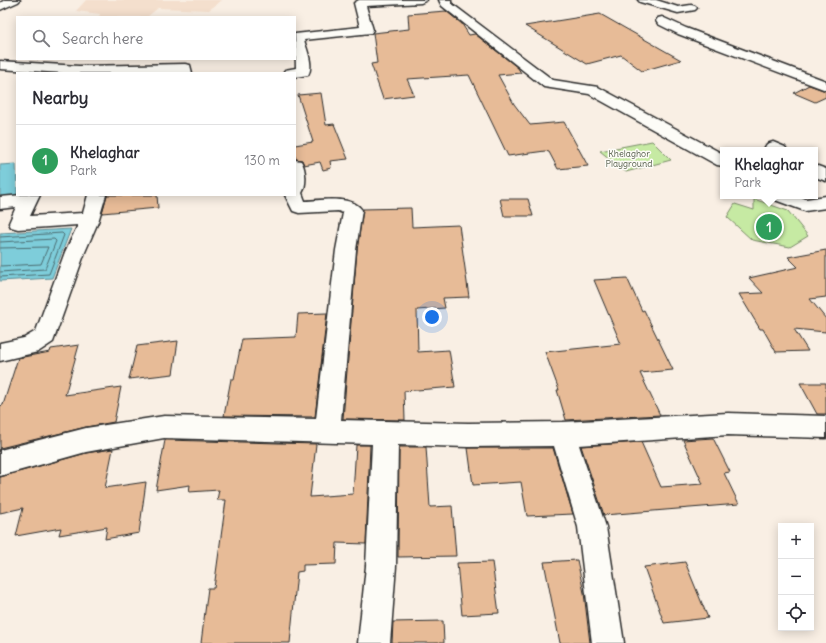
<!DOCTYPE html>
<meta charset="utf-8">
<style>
:root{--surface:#fff;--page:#f2f2f3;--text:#2b2b33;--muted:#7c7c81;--line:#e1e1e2;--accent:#d1495b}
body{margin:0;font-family:Delius,sans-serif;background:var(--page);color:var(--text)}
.controls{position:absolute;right:12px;bottom:12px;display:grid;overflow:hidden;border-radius:0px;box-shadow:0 2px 10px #0003}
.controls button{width:36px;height:36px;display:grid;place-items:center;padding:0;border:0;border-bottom:1px solid var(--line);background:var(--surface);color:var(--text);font:20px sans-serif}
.you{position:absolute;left:432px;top:317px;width:14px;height:14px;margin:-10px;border:3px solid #fff;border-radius:50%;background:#1a73e8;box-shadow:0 0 0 6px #1a73e833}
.badge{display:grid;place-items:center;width:26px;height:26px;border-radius:50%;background:var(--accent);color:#fff;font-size:13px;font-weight:700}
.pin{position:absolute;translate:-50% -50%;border:2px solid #fff;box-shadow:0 1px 4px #0006}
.popup{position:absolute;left:720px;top:147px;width:98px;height:52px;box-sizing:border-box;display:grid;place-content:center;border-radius:0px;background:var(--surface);filter:drop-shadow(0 1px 3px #0005);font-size:13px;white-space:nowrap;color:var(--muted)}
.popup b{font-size:15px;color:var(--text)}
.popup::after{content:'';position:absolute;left:50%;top:100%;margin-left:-8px;border:8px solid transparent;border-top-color:var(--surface)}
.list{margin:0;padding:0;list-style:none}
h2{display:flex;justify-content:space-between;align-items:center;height:52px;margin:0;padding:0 16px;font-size:17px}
h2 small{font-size:13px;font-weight:400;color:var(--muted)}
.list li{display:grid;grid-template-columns:26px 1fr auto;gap:12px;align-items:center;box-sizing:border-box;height:72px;padding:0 16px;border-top:1px solid var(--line)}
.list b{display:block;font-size:15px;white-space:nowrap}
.list p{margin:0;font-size:13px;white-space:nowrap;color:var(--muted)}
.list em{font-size:13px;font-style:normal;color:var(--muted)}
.icon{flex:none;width:22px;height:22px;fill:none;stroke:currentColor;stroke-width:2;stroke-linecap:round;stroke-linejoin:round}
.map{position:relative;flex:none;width:826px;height:643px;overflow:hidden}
.search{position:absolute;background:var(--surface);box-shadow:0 2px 10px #0003;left:16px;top:16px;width:280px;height:44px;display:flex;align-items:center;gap:10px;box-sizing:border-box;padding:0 14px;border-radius:0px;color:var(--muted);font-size:15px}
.panel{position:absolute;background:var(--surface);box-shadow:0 2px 10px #0003;left:16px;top:72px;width:280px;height:124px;border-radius:0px}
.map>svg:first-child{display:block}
.built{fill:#f4dfcd}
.green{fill:#c6eaa3;stroke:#788a67}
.water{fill:#7ecdda;stroke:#5d8c94}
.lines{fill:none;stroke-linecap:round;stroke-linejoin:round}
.shore{stroke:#4c6c71;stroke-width:1}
.building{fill:#e7bb97;stroke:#2b2b2b}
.street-casing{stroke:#2b2b2b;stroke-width:3}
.street{fill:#fdfcf7;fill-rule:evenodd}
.labels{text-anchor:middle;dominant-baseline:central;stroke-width:3;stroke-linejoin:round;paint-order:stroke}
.far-park-label{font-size:9px;fill:#525b49;stroke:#fdfcf7}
</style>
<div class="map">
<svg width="826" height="643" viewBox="0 0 826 643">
<rect width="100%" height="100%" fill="#f9efe4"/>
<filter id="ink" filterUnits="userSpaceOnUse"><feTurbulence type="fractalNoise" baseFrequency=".025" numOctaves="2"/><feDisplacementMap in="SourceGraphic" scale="8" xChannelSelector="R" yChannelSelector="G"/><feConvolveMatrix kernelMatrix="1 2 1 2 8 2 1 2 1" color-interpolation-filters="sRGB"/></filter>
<g filter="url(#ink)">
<!-- built -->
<path class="built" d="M86,0H222L209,10L158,8L147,17H99L100,14L76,11Z"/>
<!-- green -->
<path class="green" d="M652,141L671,160L626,172L600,151Z
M754,199L788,211L808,236L790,247L752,240L727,217L735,204L754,210Z"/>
<!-- water -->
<path class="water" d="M16,164L17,193L12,199L0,201V165Z
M71,229L52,278L0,281V233Z"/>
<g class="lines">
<!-- shore -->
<path class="shore" d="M0,237L62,233L64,235L49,274L0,277
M0,242L54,239L56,241L45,269L0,272
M0,248L48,247L41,264L0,266"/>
</g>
<!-- building -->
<path class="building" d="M446,11L462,24L469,35L475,34L518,68L521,73L498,75L514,104L530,125L564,122L588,166L558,169L549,152L545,151L508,156L469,75L407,79L414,95L383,99L371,64L377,63L373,33L409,29L408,14Z
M600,14L681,60L642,71L621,55L587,64L525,26Z
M809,85L826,91V97L815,102L794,93Z
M321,93L326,125L334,124L348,159L330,161L331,168L323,170L320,162L304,165L302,160L296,159L295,156V145L313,142L298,95Z
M107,195H157L158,208L102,213Z
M500,199H528L533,216H504Z
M411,208L412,227L459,225L469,297L443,298L445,308L417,310L418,352L449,350L455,387L404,391L405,420L343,419L357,250L363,209Z
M826,250V297L810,299L826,319V332L794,329L808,351L776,352L763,329H760L739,294L763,293L749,278L798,267L788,257Z
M627,278L642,311L644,310L673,370L640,373L660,415L566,420L557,390H559L545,352L621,344L594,280Z
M327,313L315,417L224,416L231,379H234L242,339L296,337L298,314Z
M178,341L173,374L129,379L137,346Z
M79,345L65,395L121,387L114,422L86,427L0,448V406L3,405L18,358L50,352L51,349Z
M800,383H826V414H817Z
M713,438L730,472L724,473L739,504L604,515L581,446L641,442L661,487L703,484L683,440Z
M165,440L316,444L310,497L353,494L356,445H370L366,544L337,543L336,564L303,565V571L297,572L290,643H201L208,588H214L226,500H217L219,490L189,492L190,485L156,490Z
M399,447H426L430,507L452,506L456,556L398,557Z
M468,448H553L573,514L527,516L521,482L473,485Z
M113,449L105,488L146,482L139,533L105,539L107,527L59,535L61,528L16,536L23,508L0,513V477L86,453Z
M577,560L584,593L590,643H560L544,562Z
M492,562L499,613L462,615L457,563Z
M685,562L708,618L664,623L644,567Z
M443,621L444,643H392L393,622Z"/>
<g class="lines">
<!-- street casing -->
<g class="street-casing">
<path id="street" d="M5,0H20L18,2L0,10V3Z
M359,0H427L421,3L366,6L373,30L371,33L304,40C307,50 314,66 308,75L295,77V73H283L285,70L296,68L295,34L360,27L354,3Z
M439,0H451V3L553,80L598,87L723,154V166L717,165L589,94L544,87L442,6Z
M638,0H656L678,7L691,5L695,6L697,8L695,10L678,13L640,2Z
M662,17L686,28L826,81V90L678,34L658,24L656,21L658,18Z
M0,61L79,66L185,64L190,65L192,73H63L0,69Z
M773,142L785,147L787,150H767L765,147L767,144Z
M295,160L301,161C306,169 307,185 302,193L305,201C321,200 352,195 362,210L356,250L341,420L468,423L563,422L728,413L826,416V438L728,435L579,445L606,527L624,643H592L578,527L554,446L468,447L398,445L396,566L390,643H358L366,566L372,444L164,438L86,452L0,476V450L86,428L164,416L316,419L336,250L343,213L338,211L299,213L293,211L285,195H295Z
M815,165L826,169V181L815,177Z
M22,195H40L30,216L83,213L88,195H106L98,222L85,252L53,342L38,352L0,361V343L24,338L36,331L65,252L78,225L18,229L11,227L9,223L16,207L0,209V197Z
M772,196H798L806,199L826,196V208L805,211L775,200Z"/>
</g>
<!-- street -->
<use href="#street" class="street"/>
</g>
</g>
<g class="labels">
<!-- far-park labels -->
<g class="far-park-label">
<text x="629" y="153">Khelaghor<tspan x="629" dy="10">Playground</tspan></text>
</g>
</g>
</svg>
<div class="controls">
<button>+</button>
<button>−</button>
<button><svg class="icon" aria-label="locate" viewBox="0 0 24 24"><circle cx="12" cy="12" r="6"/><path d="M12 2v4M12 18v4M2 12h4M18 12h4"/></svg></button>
</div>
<div class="you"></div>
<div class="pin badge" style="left:769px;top:227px;background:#2e9e5b">1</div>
<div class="popup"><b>Khelaghar</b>Park</div>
<div class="search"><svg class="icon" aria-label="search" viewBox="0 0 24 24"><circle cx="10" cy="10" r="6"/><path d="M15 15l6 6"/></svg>Search here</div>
<section class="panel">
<h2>Nearby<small></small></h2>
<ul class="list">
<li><span class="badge" style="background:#2e9e5b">1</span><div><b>Khelaghar</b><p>Park</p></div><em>130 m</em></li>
</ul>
</section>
</div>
